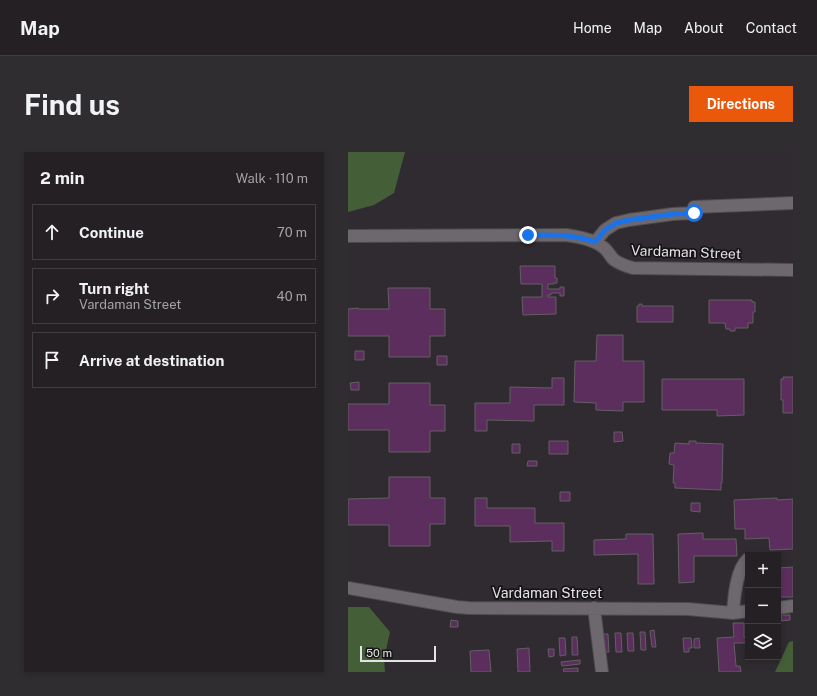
<!DOCTYPE html>
<meta charset="utf-8">
<style>
:root{--surface:#242024;--page:#302d31;--text:#f1f3f6;--muted:#a3a3a6;--line:#413e41;--accent:#ea580c}
body{margin:0;font-family:"Public Sans",sans-serif;background:var(--page);color:var(--text)}
.controls{position:absolute;right:12px;bottom:12px;display:grid;overflow:hidden;border-radius:0px;box-shadow:0 2px 6px #0003}
.controls button{width:36px;height:36px;display:grid;place-items:center;padding:0;border:0;border-bottom:1px solid var(--line);background:var(--surface);color:var(--text);font:20px sans-serif}
.scale{position:absolute;left:12px;bottom:10px;width:76px;box-sizing:border-box;padding-left:4px;border:2px solid #e5e2e5;border-top:0;font-size:11px;line-height:14px;white-space:nowrap;color:#e5e2e5;-webkit-text-stroke:3px #161416;paint-order:stroke}
.stop{position:absolute;width:12px;height:12px;margin:-9px;border:3px solid #1a73e8;border-radius:50%;background:#fff}
.stop.end{background:#1a73e8;border-color:#fff;box-shadow:0 1px 4px #0008}
.list{margin:0;padding:0;list-style:none}
h2{display:flex;justify-content:space-between;align-items:center;height:52px;margin:0;padding:0 16px;font-size:17px}
h2 small{font-size:13px;font-weight:400;color:var(--muted)}
.list li{display:grid;grid-template-columns:26px 1fr auto;gap:12px;align-items:center;box-sizing:border-box;height:56px;margin:0 8px 8px;padding:0 8px;border:1px solid var(--line);border-radius:0px}
.list b{display:block;font-size:15px;white-space:nowrap}
.list p{margin:0;font-size:13px;white-space:nowrap;color:var(--muted)}
.list em{font-size:13px;font-style:normal;color:var(--muted)}
.icon{flex:none;width:22px;height:22px;fill:none;stroke:currentColor;stroke-width:2;stroke-linecap:round;stroke-linejoin:round}
.map{position:relative;flex:none;width:445px;height:520px;overflow:hidden;border-radius:0px}
header{display:flex;align-items:center;gap:24px;box-sizing:border-box;height:56px;padding:0 20px;background:var(--surface);border-bottom:1px solid var(--line)}
header strong{font-size:19px}
nav{display:flex;gap:22px;margin-inline-start:auto;font-size:14px}
.intro{display:flex;align-items:center;justify-content:space-between;box-sizing:border-box;height:96px;padding:0 24px}
h1{margin:0;font-size:28px}
.button{padding:10px 18px;border-radius:0px;background:var(--accent);color:#fff;font-size:14px;font-weight:700}
main{display:flex;gap:24px;padding:0 24px}
aside{flex:1;background:var(--surface);border-radius:0px;box-shadow:0 2px 6px #0003}
.map>svg:first-child{display:block}
.green{fill:#445e38}
.building{fill:#5b2e5e;stroke:#645f64}
.lines{fill:none;stroke-linecap:round;stroke-linejoin:round}
.minor-casing{stroke:#4d4a4d;stroke-width:14}
.minor{stroke:#6d686d;stroke-width:12}
.route{stroke:#1a73e8;stroke-width:5}
.labels{text-anchor:middle;dominant-baseline:central;stroke-width:3.5;stroke-linejoin:round;paint-order:stroke}
.street-label{font-size:14px;fill:#e5e2e5;stroke:#161416}
</style>
<header>
<strong>Map</strong>
<nav><a>Home</a><a>Map</a><a>About</a><a>Contact</a></nav>
</header>
<div class="intro"><h1>Find us</h1><a class="button">Directions</a></div>
<main>
<aside>
<h2>2 min<small>Walk · 110 m</small></h2>
<ul class="list">
<li><svg class="icon" aria-label="ahead" viewBox="0 0 24 24"><path d="M12 20V5M6 11l6-6 6 6"/></svg><div><b>Continue</b></div><em>70 m</em></li>
<li><svg class="icon" aria-label="right" viewBox="0 0 24 24"><path d="M7 20v-9h11M14 6l5 5-5 5"/></svg><div><b>Turn right</b><p>Vardaman Street</p></div><em>40 m</em></li>
<li><svg class="icon" aria-label="arrive" viewBox="0 0 24 24"><path d="M6 21V4h12l-3 4 3 4H6"/></svg><div><b>Arrive at destination</b></div></li>
</ul>
</aside>
<div class="map">
<svg width="445" height="520" viewBox="0 0 445 520">
<rect width="100%" height="100%" fill="#302b30"/>
<!-- green -->
<path class="green" d="M0,0H57L46,41L26,53L0,60Z
M0,455H21L42,480L36,507L37,520H0Z
M445,489V520H427L441,490Z"/>
<!-- building -->
<path class="building" d="M172,114H207V126H209V131H206V132H200V137H212V135H216V144H212V141H203V143H200V145H208V162L175,163L174,145H194V132H173Z
M40,136H82V157H97V184H82V205H41V184H0V157L10,156V157H41Z
M361,148H404V150H407V160H405V171H400V176H387V179H382V177H378L377,171H361Z
M291,152H294V154H325V170H289V154H291Z
M249,183H275V209H296V250H275V259L248,258V251L226,250L227,209H248Z
M7,199H16V208H7Z
M89,204H99V213H89Z
M435,225H445V261H435V248H433V227H436Z
M204,226H216V253H186V269L139,268V279H127V251H162V235L204,236Z
M314,227H396V263L369,264V258H314Z
M11,230V238H3L2,231Z
M41,231H82V253H97V279H82V300H41V278H0V252H41Z
M266,280H274L275,289L266,290Z
M201,289H220V302H201Z
M341,289H348V291L375,292L374,331H373V338L327,336V331H325L326,313L321,312L322,301H326L327,291L341,292Z
M164,292H172V301H164Z
M180,309H189V314H179Z
M41,325H82V346H97V372H82V394H41V373H0V347L41,346Z
M212,340H222V349H212Z
M127,346H139V356H187V371H216V399H204V389L162,390V374H127Z
M429,346V348L445,347V397L422,398L421,386L397,387V377H387L386,348Z
M343,351H352V360L343,359Z
M355,381V387H388L389,404H346V430L331,431L330,382Z
M278,382H305L306,432H290V402L246,403V388L278,387Z
M445,415V445H430V416Z
M433,463H442V468L433,469Z
M103,468L110,469V475H102Z
M385,471H396V485H400V491H386L388,514H392L393,520H371L369,486L386,485Z
M306,478L308,495H304L302,479Z
M292,480H297L298,498H293Z
M267,481H273L274,500H268Z
M279,481H285L286,499H280Z
M255,482H260L261,500H255Z
M224,485H229L230,503H224Z
M211,486H217L218,503L212,504Z
M335,486H343L344,496H341V500H336Z
M351,486L352,496H346V487Z
M181,496L182,520H170L169,497Z
M200,497H206V504L201,505Z
M141,498L143,520H123L122,499Z
M232,508V512L214,514L213,510Z
M230,516V520H216L215,517Z"/>
<g class="lines">
<!-- minor casing -->
<g class="minor-casing">
<path id="minor" d="M346,55L445,51
M0,84L218,83C231,85 244,87 255,95C259,98 262,103 265,107C271,112 278,114 285,116L445,118
M247,90L257,78L268,71L281,68L325,62L346,61
M0,436L109,455L121,456L340,457L385,461L400,459
M246,456L254,520
M430,456L445,454
M385,461C386,446 388,417 400,407"/>
</g>
<!-- minor -->
<use href="#minor" class="minor"/>
</g>
<g class="lines">
<!-- route -->
<path class="route" d="M180,83C203,83 225,82 247,90L257,78L268,71L281,68L325,62L346,61"/>
</g>
<g class="labels">
<!-- street labels -->
<g class="street-label">
<text transform="translate(338 100) rotate(2)">Vardaman Street</text>
<text x="199" y="441">Vardaman Street</text>
</g>
</g>
</svg>
<div class="controls">
<button>+</button>
<button>−</button>
<button><svg class="icon" aria-label="layers" viewBox="0 0 24 24"><path d="M12 4l9 5-9 5-9-5zM3 14l9 5 9-5"/></svg></button>
</div>
<div class="scale">50 m</div>
<div class="stop" style="left:346px;top:61px"></div>
<div class="stop end" style="left:180px;top:83px"></div>
</div>
</main>
